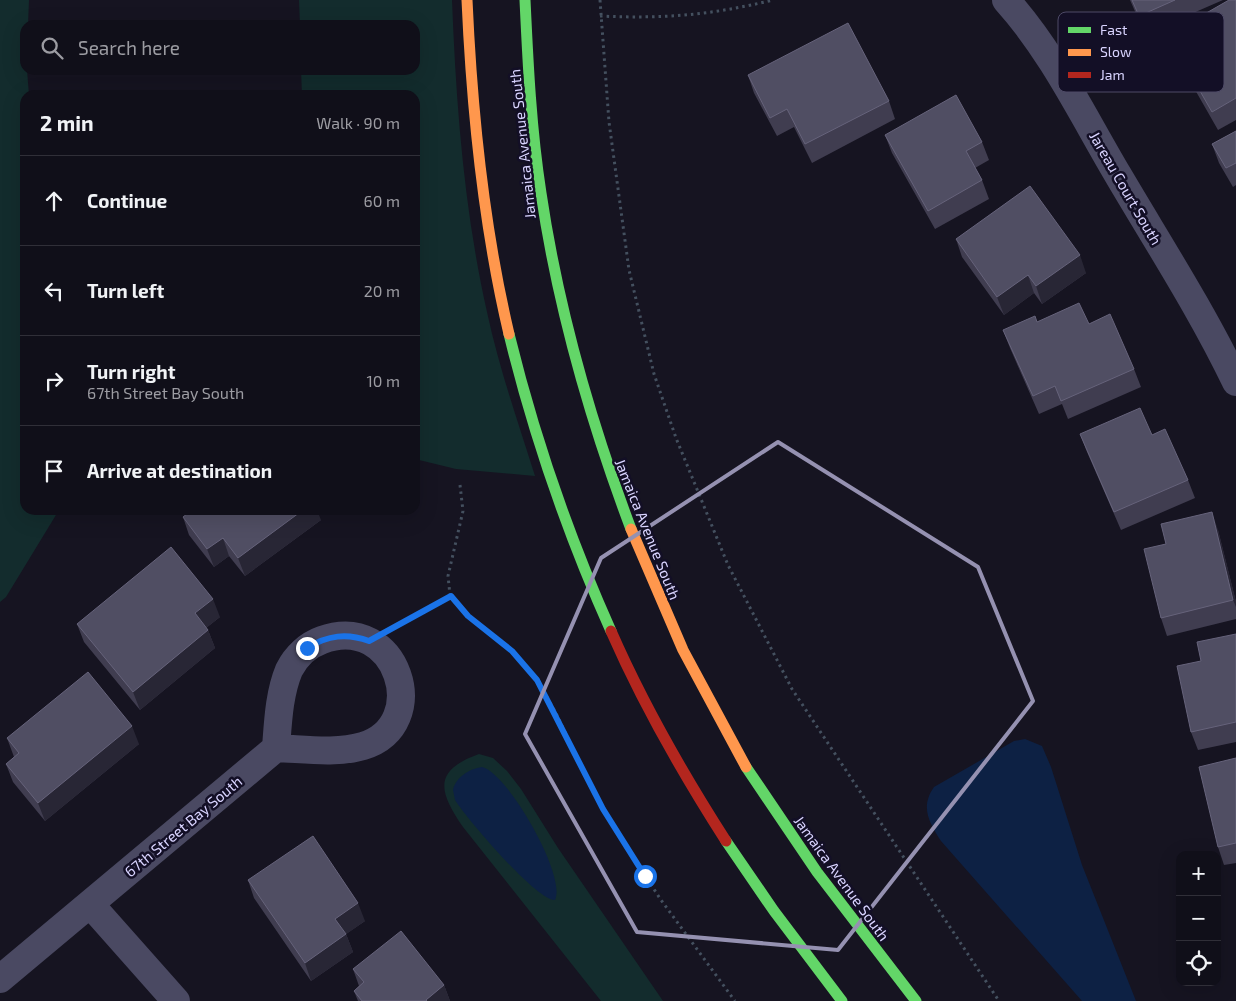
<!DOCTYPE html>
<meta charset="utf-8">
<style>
:root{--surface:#100f19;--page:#191822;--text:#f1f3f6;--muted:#9c9ca2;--line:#302f38}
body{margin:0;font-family:"Exo 2",sans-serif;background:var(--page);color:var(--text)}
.controls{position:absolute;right:15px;bottom:15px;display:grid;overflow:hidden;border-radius:10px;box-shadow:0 5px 20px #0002}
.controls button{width:45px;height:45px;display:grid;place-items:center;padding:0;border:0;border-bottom:1px solid var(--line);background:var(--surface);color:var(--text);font:25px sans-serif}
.stop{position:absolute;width:15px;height:15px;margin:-11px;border:4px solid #1a73e8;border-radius:50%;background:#fff}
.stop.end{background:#1a73e8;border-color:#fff;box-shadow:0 1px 5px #0008}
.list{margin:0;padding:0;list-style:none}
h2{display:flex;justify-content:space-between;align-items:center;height:65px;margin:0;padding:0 20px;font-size:21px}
h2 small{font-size:16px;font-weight:400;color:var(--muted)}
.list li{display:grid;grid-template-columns:32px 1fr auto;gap:15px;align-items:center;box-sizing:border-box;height:90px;padding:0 20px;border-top:1px solid var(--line)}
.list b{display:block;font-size:19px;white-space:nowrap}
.list p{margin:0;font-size:16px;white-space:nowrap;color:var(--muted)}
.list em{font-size:16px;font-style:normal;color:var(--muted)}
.icon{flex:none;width:28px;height:28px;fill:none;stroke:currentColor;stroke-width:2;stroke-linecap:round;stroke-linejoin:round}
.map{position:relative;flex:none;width:1236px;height:1001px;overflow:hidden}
.search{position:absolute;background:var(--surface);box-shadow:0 5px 20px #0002;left:20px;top:20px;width:400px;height:55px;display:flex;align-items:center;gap:12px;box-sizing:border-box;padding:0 18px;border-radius:15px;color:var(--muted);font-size:19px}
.panel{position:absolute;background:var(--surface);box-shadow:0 5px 20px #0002;left:20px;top:90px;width:400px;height:425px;border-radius:15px}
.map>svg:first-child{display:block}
.green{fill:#132c2d}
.water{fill:#0d2144}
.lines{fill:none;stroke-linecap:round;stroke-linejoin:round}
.path{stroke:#44505f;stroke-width:3;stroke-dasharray:2.5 4;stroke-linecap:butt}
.street{stroke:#4a4962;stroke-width:28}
.fast{stroke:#63d668;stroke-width:11}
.slow{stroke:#ff974d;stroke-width:11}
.jam{stroke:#b3261e;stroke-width:11}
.wall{fill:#403d50}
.shaded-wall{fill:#282635}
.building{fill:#504e63;stroke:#66637b}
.route{stroke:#1a73e8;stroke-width:6}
.marked{fill:none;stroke:#9591b1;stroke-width:4;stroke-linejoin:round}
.labels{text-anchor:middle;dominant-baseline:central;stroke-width:5;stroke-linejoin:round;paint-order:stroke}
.street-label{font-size:15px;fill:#d9d4ff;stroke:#130f26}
.key{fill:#130f26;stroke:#4e4a67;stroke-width:1}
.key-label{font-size:14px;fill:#d9d4ff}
</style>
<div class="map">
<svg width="1236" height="1001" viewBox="0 0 1236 1001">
<rect width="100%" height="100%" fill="#161421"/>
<!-- green -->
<path class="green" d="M0,0H29L28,25H25V70H27L29,95H25V510H59L6,597L0,602Z
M299,0H452C456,104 464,210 487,312C499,368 518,422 535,476L456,469L415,459V95H302L301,70H415V25H300Z
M479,754L493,758L507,771L521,789L558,848L663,1001H601L463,827C440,793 431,771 479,754Z"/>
<!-- water -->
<path class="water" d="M1025,739L1042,746L1051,767L1082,865L1136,1001H1082L941,841C929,822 920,807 934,787L1014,741Z
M482,767C507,772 567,876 555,900C538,902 466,818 455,800L453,790C456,777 469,769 482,767Z"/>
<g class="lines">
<!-- path -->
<path class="path" d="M600,0L609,122L629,270L654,374L676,438L728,565L792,689L999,1001
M600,16C663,19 712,15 773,0
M460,485L463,511L448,576L450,595L469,616L512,651L537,680L556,713L591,788L616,831L661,900L735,1001
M401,624L451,596"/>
<!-- street -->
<path class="street" d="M1006,0C1052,51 1083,116 1118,175C1158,243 1202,311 1236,382
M90,904L176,1001
M0,979L276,748C304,749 336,754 363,746C433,725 398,612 322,640C308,645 296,656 289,670C279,694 278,722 276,748"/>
<!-- fast -->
<path class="fast" d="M525,0C528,64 531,129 541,193C558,308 590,420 631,529
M509,334C534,436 568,535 611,631
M746,767L817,872L916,1001
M726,841L774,911L842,1001"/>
<!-- slow -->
<path class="slow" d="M467,0C472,113 483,224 509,334
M631,529L683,650L746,767"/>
<!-- jam -->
<path class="jam" d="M611,631C643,704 683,774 726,841"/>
</g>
<!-- wall -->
<path class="wall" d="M1130,0H1223L1145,34Z
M1236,0V120L1218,130L1174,53L1168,35Z
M748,75L889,101L895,119L812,163L794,127L777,136L754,93Z
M1236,131V185L1233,187L1219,163L1212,144Z
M885,135L982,142L989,160L975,168L982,180L989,199L935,229L892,153Z
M956,239L1086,273L1042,304L1034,293L1004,315L962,257Z
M1037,322L1089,324L1134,369L1141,387L1068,419L1062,404L1039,414L1010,348L1003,330Z
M1080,434L1152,435L1188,480L1195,498L1121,530L1087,452Z
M183,517L321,520L245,576L229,556L214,567L189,535Z
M1218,530L1236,602V619L1167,636L1161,618Z
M220,617L206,628L208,630L215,648L140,710L84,642L77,624Z
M1236,634V742L1198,750L1191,732L1201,661Z
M7,738L139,744L45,821L13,782L6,764L14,757Z
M1236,758V863L1224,865L1218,847Z
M248,880L365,921L346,934L353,952L311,981L254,898Z
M353,969L444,985L450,1001H358L354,991L359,986Z"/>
<!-- shaded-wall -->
<path class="shaded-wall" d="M1080,255L1086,273L1042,304L1036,286Z
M1028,275L1034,293L1004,315L997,297Z
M303,510H317L321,520L245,576L238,558Z
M1212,512L1218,530L1236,602V607L1233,600Z
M223,538L229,556L214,567L207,549Z
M213,599L220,617L202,631L195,613Z
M208,630L215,648L140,710L133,692Z
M132,726L139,744L45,821L38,803Z
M358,903L365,921L342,937L335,919Z
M346,934L353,952L311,981L305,963Z
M444,985L450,1001H426V1000Z"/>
<!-- building -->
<path class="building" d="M1132,0H1175L1139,16Z
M1229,0H1236V98L1212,112L1168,35Z
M848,23L889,101L805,144L787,109L770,118L748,75Z
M956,95L982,142L966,151L982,180L928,211L885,135Z
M1236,131V163L1226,168L1212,144Z
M1030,186L1080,255L1036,286L1028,275L997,297L956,239Z
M1079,303L1089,324L1110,314L1134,369L1061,401L1055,386L1033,396L1003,330L1035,316L1037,322Z
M1140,408L1152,435L1165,429L1188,480L1114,512L1080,434Z
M192,510H303L238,558L223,538L207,549L183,517Z
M1212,512L1233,600L1161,618L1144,549L1166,544L1161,524Z
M171,547L213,599L195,613L208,630L133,692L77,624Z
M1236,634V722L1191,732L1177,666L1201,661L1197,642Z
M88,672L132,726L38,803L6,764L19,753L7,738Z
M1236,758V843L1218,847L1199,767Z
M313,836L358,903L335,919L346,934L305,963L248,880Z
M401,931L444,985L426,1000L427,1001H362L354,991L364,982L353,969Z"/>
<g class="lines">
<!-- route -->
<path class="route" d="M307,648C328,635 347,633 369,641L451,596L468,616L512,651L537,680L603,809L645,876"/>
</g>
<!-- marked area -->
<path class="marked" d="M778,442L978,567L1033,701L838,950L637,932L525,734L601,558Z"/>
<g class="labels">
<!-- street labels -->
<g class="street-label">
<text transform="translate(522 144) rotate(-96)">Jamaica Avenue South</text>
<text transform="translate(1126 188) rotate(60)">Jareau Court South</text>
<text transform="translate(648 529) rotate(68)">Jamaica Avenue South</text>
<text transform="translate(183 826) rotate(-40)">67th Street Bay South</text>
<text transform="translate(842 878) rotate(54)">Jamaica Avenue South</text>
</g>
</g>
<!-- legend -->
<rect x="1058" y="12" width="166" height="80" rx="8" class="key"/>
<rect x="1068" y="27" width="23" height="6" fill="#63d668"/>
<rect x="1068" y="49" width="23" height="7" fill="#ff974d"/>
<rect x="1068" y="72" width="23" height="6" fill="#b3261e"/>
<g class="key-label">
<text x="1100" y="35">Fast</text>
<text x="1100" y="57">Slow</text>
<text x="1100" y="80">Jam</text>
</g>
</svg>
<div class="controls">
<button>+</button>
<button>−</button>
<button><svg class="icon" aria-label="locate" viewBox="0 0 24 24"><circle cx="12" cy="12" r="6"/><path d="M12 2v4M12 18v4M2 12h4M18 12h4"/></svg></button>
</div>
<div class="stop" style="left:645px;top:876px"></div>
<div class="stop end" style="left:307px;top:648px"></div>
<div class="search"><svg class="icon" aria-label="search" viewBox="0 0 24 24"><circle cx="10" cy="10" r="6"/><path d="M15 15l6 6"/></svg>Search here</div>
<section class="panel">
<h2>2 min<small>Walk · 90 m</small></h2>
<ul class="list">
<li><svg class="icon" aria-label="ahead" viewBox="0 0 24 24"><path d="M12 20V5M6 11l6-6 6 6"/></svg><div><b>Continue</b></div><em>60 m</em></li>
<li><svg class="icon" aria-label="left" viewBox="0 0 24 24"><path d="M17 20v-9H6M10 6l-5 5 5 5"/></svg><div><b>Turn left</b></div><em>20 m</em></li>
<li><svg class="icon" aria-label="right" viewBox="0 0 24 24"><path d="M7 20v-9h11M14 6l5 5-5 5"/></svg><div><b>Turn right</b><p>67th Street Bay South</p></div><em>10 m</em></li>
<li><svg class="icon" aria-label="arrive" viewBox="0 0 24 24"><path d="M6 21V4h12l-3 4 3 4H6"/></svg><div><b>Arrive at destination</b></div></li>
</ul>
</section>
</div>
